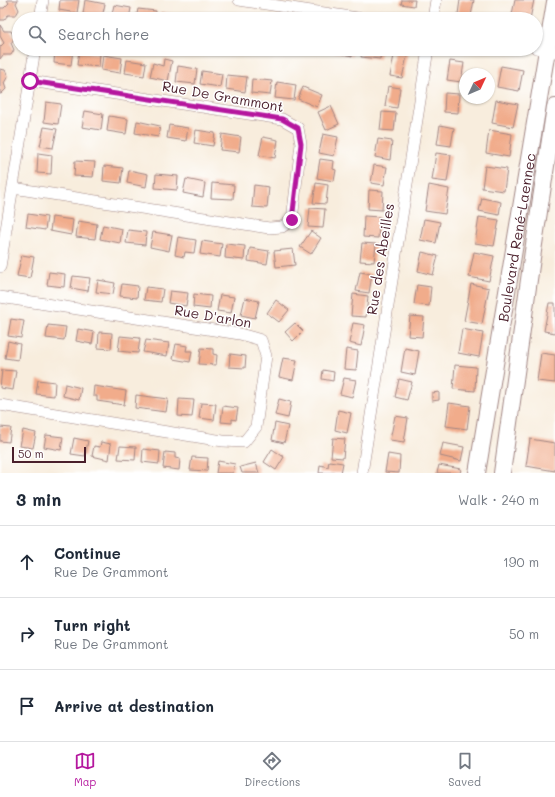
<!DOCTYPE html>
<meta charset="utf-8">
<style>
:root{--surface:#fff;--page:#f2f2f3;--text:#1f2937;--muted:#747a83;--line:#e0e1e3;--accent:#b5179e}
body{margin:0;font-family:Mali,sans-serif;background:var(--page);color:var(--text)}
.compass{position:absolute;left:459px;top:68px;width:36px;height:36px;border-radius:50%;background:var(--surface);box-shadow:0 1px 3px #0004;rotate:46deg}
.scale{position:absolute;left:12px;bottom:10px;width:74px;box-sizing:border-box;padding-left:4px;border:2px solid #4a1f2b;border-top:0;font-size:11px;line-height:14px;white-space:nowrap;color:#4a1f2b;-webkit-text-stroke:3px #fff;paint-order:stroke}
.stop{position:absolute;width:12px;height:12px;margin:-9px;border:3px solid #b5179e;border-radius:50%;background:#fff}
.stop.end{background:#b5179e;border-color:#fff;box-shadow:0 1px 4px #0008}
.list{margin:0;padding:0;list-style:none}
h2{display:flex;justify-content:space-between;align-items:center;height:52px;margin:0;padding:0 16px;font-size:17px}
h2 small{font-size:13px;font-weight:400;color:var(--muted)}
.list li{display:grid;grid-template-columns:26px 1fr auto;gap:12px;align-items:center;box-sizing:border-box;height:72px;padding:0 16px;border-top:1px solid var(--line)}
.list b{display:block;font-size:15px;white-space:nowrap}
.list p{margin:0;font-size:13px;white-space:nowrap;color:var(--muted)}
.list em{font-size:13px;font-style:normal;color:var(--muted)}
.icon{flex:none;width:22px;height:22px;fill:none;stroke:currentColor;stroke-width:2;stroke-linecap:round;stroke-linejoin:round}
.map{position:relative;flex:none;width:555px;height:473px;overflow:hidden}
.search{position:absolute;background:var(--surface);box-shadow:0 1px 3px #0004;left:12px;right:12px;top:12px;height:44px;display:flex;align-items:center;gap:10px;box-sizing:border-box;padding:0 14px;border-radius:22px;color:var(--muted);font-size:15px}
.sheet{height:268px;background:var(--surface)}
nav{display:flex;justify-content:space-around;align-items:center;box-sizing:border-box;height:56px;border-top:1px solid var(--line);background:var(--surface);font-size:11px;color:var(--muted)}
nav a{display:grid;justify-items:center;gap:2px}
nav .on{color:var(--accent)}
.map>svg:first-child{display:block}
.building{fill:#f1ac8b}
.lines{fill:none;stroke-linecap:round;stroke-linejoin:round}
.street-casing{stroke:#a18684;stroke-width:12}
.secondary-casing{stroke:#a18684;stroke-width:18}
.street{stroke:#fff;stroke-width:11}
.secondary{stroke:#fff;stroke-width:16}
.route{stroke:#b5179e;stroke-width:5}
.labels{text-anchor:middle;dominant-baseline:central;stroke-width:3;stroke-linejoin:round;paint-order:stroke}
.street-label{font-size:14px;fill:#4a1f2b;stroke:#fff}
</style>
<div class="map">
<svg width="555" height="473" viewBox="0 0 555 473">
<rect width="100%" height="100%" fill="#fff"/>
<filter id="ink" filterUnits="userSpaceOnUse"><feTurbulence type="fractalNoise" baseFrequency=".025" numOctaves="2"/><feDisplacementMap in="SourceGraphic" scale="8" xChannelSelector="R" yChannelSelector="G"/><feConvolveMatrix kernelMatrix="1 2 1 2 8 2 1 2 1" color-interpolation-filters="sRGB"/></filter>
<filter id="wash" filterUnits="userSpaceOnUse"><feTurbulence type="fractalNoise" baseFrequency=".012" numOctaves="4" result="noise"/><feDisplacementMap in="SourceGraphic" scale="16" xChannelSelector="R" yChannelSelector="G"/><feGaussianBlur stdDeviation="0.9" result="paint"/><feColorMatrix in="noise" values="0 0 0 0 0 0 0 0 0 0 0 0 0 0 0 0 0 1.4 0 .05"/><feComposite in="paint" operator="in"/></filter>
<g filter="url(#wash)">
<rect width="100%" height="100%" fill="#f8eddd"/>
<g id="blocks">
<!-- building -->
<path class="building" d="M7,0H18L16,3L19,10L16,15H8L4,20H0V8H4L9,3Z
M60,0H79L77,13L59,10Z
M85,0L105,4L102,17L83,14Z
M402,0H415L414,6L401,4Z
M460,0H474L471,16L458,14Z
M515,0H534L530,19H511Z
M114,5L131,8L129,19L111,18Z
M138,9L156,11L155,19H136Z
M161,12L179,15V19H160Z
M0,25L4,31H11L15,38L11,43L14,50L11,55H3L0,59V47L4,43L0,36Z
M55,49L73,50L71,65L54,63Z
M334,49H353L352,56L334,52Z
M362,49H381L380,59L361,57Z
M395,50L408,52L402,78L390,76Z
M79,51L100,54L99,67L77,65Z
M103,55L122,58L120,73L101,70Z
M164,59L172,61L168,81L150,77L153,63L163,66Z
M127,60L146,63L144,76L125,73Z
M450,61L464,63L461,82L447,80Z
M178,66L197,69L195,84L176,82Z
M501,66L523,70L519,91L497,87Z
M0,69L5,70L8,76L4,83L6,89L1,94H0Z
M202,71L222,74L220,87L200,84Z
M227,75L247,77L245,92L226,89Z
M252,79L272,81L270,95L251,93Z
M277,82L296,85L294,100L275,98Z
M388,86L400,88L397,108L385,106Z
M303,87L322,95L317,107L298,99Z
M445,93L459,94L458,113L444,112Z
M496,100L518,104L513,127L492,123Z
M46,102L61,104L58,124L44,122Z
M331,106L339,124L326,130L318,112Z
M85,111L103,114L101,130L82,127Z
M382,112L396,113L394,131L380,130Z
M109,116L128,119L126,134L107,131Z
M137,121L160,126L158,137L135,133Z
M169,125L188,128L186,141L167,138Z
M440,125L454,128L451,146L437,144Z
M44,127L57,129L53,148L40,146Z
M196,130L215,133L213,146L194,143Z
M489,130L512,134L509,157L486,153Z
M222,134L241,137L239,152L220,150Z
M323,134L338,137L334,156L319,153Z
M263,137L278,140L275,158L259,155Z
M378,139L392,141L390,160L375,157Z
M38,153L52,155L51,174L37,173Z
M436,153L451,155L447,182L432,180Z
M320,159L334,161L333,169L336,170L334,181L317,178Z
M75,161L95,162L93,177L74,176Z
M374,165L387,167L384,185L371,183Z
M104,166L123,168L121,183L103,181Z
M485,166L507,169L504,191L482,188Z
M129,170L148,174L146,187L127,183Z
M156,174L178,176L177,190L155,188Z
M186,179L205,183L203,197L183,193Z
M212,183L234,185L233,199L211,198Z
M316,183L328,185L326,204L313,203Z
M254,185L269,187L267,208L252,207Z
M429,185L449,189L445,214L425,211Z
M369,190L383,191L382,210L368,209Z
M482,198L501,202L499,215L479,211Z
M310,208L325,209L323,228L308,227Z
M28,214L47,217L45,230L26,227Z
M364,216L380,217L378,238L363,237Z
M52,217L73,220L71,235L50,231Z
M479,217L499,220L494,246L475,243Z
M424,219L440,222L436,243L420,240Z
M78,221L97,224L95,239L76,237Z
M103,225L122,229L120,243L100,239Z
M128,230L146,232L145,245L126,243Z
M311,231L321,238L311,254L300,247Z
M153,232L172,235L169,251L150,247Z
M178,237L196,240L194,253L185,252L184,257L175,255Z
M202,241L222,244L220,257L200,254Z
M362,243L376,244L374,262L360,261Z
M226,244L245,246L244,260L225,258Z
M250,248L269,251L267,264L248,261Z
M293,249L295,265L276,267L274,251Z
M422,252L438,256L433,275L418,271Z
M474,252L494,256L489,281L469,277Z
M22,255L34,257L30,278L17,276Z
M49,272L65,274L64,287L47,285Z
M360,272L372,274L369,293L356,291Z
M73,276L90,278L88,291L71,288Z
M98,280L115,283L113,294L96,292Z
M122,284L138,286L137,298L120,296Z
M471,284L489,288L482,324L464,321Z
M417,285L431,287L429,306L414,304Z
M146,287L163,289L161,302L144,300Z
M170,291L188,293L186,306L168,303Z
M194,294L211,296L210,309L193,307Z
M353,294L368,296L366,317L351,316Z
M220,295L234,297L231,313L217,311Z
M245,298L259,301L255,318L241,315Z
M276,300L289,310L279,322L267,313Z
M549,303H555V333L544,331Z
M410,316L424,317L422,337L408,336Z
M11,319L24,321L21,338L8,336Z
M295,323L303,331L293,341L285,332Z
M353,323L365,325L361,346L349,343Z
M48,325L66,327L64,340L46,338Z
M78,329L94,332L92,344L76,341Z
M462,329L483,333L479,357L458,353Z
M99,332L112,333L111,349L98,348Z
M120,336L140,338L138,353L118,351Z
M146,340L169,343L167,356L143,352Z
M8,341L20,344L18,360L5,358Z
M176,344L187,346L186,351H192L190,362L173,359Z
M201,348L213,349V354L217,355L216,365L199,364Z
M405,348L419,351L415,375L401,372Z
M346,349L358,351L356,370L344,369Z
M541,353L555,355V383L537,381Z
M230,354L246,356L245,368L229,367Z
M283,358L297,360L293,380L279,377Z
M455,365L476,367L475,391L453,389Z
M2,370L16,371L13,390L0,388Z
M323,370L334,372L333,381L322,379Z
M344,378L356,380L352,397L340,394Z
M399,379L412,382L407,400L395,397Z
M38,380L55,382L54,396L36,394Z
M65,384L81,388L79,400L63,396Z
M94,386L126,391L124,405L97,401V396H93Z
M439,392V400L432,401V393Z
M136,395L168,399L166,412L135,408Z
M179,399L194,400L192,417L178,416Z
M279,399L291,402L288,418L275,415Z
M201,403L216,404L214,420L199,418Z
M449,403L470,406L467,429L446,426Z
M223,406L238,408L236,420L232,419V423L221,422Z
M338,410L351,413L347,433L335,430Z
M395,416L408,418L404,442L390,440Z
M275,423L288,426L284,443L272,440Z
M0,427L11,428L9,442L0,441Z
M23,430L36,433L33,448L20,446Z
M46,435L63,437L61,450L44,447Z
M74,438L88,441L85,456L71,454Z
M333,438L345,439L343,458L331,457Z
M530,439L555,443V471L526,466Z
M101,442L111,444L109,460L92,456L94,446L100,447Z
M443,443L464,447L461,461L440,456Z
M120,446L136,447L135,460L118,459Z
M143,449L160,451L159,464L142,462Z
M272,449L284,457L276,470L264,462Z
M165,452L175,453V458L180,459L179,470L163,468Z
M388,454L400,456L399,473L385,472Z
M192,457L208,458L207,471L190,470Z
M218,461L235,464L233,473H216Z
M329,461L343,463L341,473H319L320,465L328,467Z
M256,463L259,473H242L240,467Z
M439,465L461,469L460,473H437Z"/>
</g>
</g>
<g filter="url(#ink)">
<use href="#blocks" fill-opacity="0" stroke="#a18684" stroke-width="1"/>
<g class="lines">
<!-- street casing -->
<g class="street-casing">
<path id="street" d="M239,0L364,19
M40,19L43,0
M433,19L436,0
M536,48L555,52
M13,188L269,228L282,227L292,220L301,144L298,128L282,119L30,81
M0,267L35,49
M0,297L240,334L261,340L266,356L256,427L244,442L223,441L0,405
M362,473L428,49"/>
</g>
<!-- secondary casing -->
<g class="secondary-casing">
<g id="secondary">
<path id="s1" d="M477,473L555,2"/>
<path d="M502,473L533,251L555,107"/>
</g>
</g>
<!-- street -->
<use href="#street" class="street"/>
<!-- secondary -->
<use href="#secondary" class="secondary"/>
</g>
</g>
<g class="lines" filter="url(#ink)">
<!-- route -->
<path class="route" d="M30,81L282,119L298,128L301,144L292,220"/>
</g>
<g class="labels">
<!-- street labels -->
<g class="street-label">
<text transform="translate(223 96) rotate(10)">Rue De Grammont</text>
<text stroke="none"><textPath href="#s1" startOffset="239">Boulevard René-Laennec</textPath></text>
<text transform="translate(380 259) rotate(-81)">Rue des Abeilles</text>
<text transform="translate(213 316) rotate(10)">Rue D'arlon</text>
</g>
</g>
</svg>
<svg class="compass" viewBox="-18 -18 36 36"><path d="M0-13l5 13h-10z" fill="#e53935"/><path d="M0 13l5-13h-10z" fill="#747a83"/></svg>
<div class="scale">50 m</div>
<div class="stop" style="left:30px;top:81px"></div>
<div class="stop end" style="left:292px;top:220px"></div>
<div class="search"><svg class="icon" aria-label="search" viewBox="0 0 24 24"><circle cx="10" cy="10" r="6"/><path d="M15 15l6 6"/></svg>Search here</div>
</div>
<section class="sheet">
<h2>3 min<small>Walk · 240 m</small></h2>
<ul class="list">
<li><svg class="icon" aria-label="ahead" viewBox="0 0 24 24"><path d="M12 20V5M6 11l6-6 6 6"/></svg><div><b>Continue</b><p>Rue De Grammont</p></div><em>190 m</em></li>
<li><svg class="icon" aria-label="right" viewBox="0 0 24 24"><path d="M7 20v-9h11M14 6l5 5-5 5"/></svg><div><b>Turn right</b><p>Rue De Grammont</p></div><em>50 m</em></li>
<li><svg class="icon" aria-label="arrive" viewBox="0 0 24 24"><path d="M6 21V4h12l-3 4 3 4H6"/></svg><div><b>Arrive at destination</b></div></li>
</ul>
</section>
<nav>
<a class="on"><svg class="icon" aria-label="map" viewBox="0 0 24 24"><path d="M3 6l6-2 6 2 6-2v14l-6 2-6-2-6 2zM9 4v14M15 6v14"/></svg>Map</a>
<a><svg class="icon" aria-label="directions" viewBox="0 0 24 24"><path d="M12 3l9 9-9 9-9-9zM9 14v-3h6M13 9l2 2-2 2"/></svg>Directions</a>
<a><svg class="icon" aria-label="saved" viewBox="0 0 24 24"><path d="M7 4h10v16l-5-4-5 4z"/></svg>Saved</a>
</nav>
